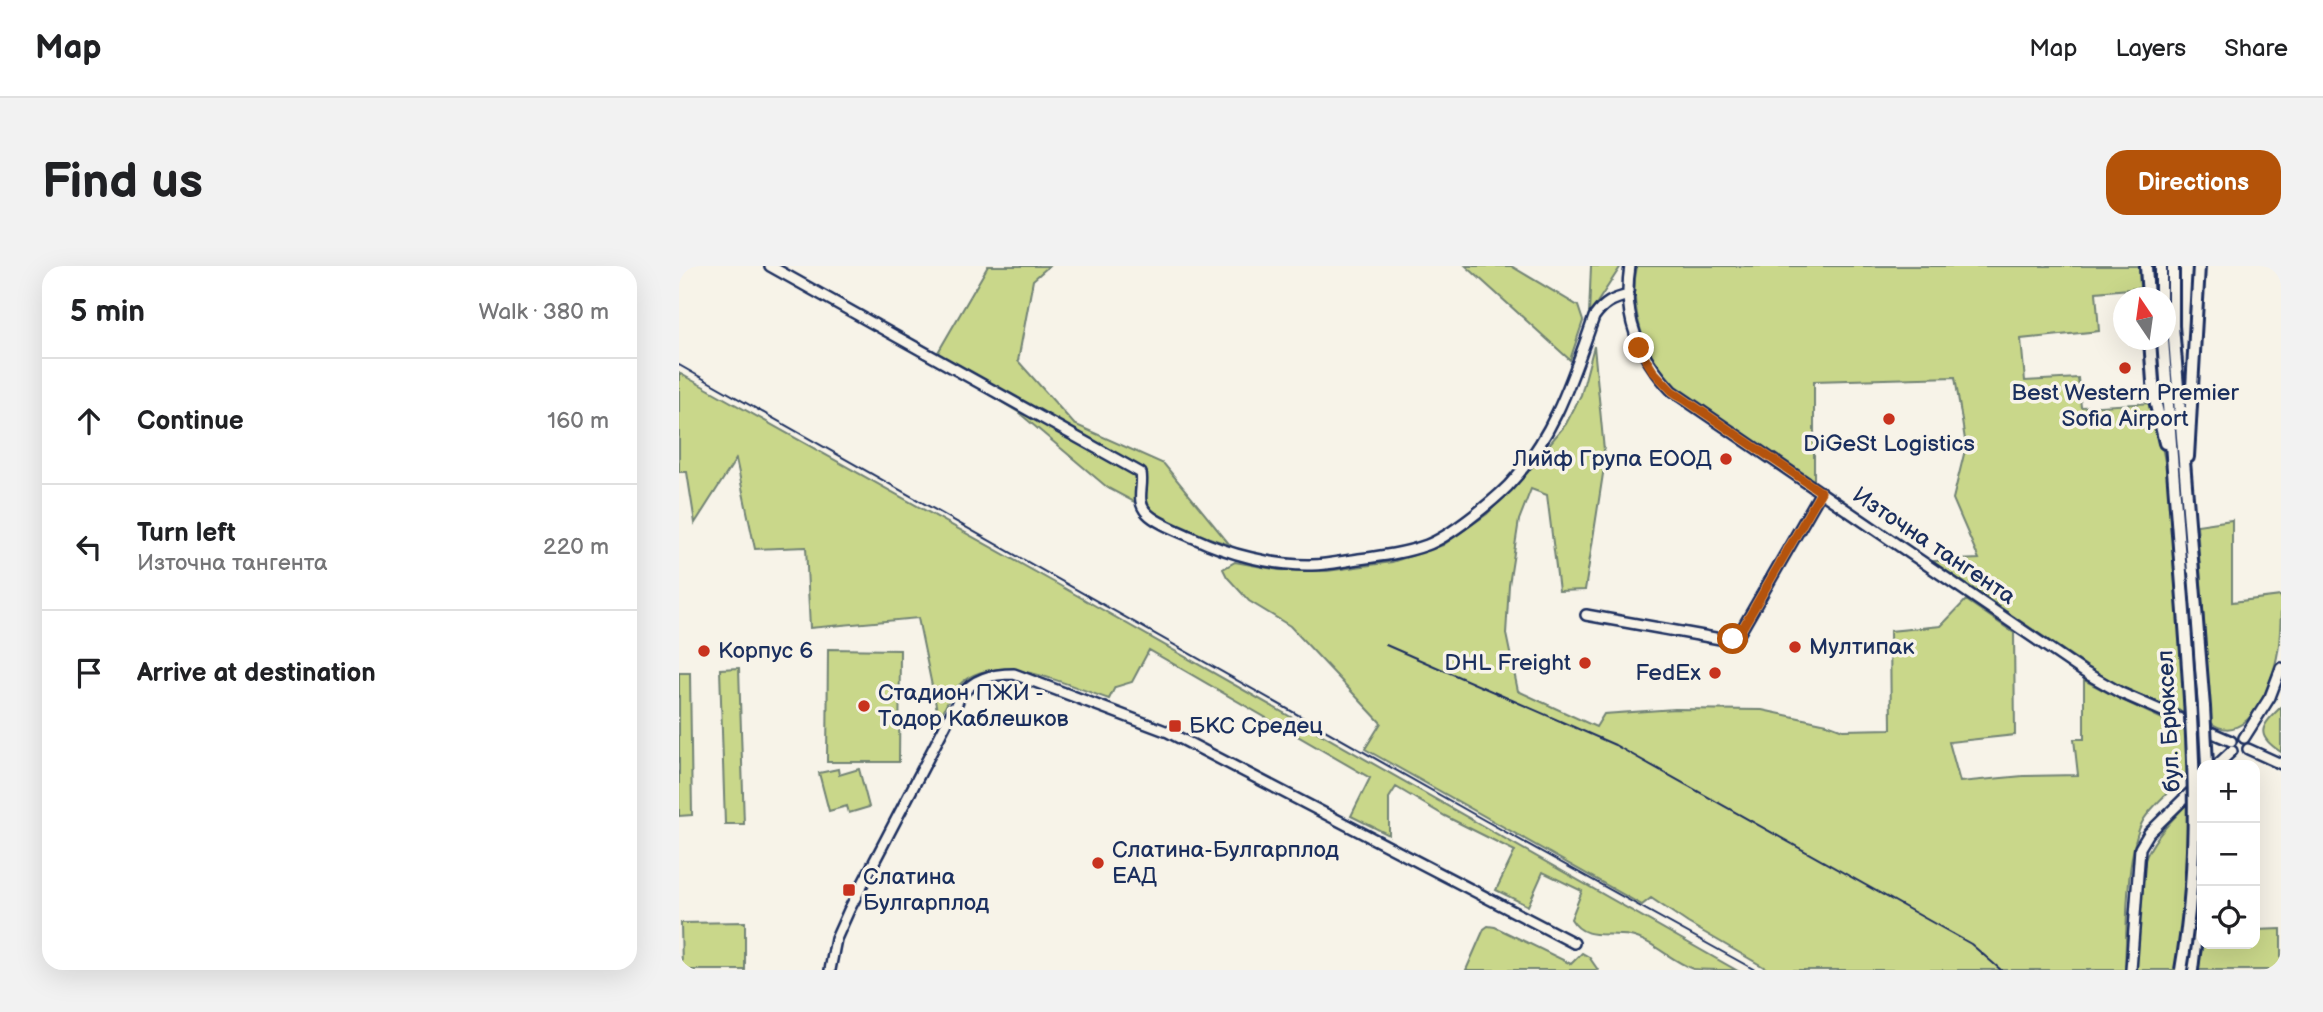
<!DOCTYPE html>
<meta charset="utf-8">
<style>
:root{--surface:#fff;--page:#f2f2f2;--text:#202124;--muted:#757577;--line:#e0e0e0;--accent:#b45309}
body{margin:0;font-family:"Balsamiq Sans",sans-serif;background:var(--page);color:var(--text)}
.controls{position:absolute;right:21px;bottom:21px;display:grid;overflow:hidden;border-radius:14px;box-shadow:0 7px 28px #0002}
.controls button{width:63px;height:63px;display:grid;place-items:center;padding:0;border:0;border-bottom:2px solid var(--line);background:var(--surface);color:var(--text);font:35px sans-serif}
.compass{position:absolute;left:1434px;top:21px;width:63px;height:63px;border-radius:50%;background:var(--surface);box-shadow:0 7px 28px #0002;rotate:347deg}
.stop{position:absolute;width:21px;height:21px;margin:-16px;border:5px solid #b45309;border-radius:50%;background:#fff}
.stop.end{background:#b45309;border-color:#fff;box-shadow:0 2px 7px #0008}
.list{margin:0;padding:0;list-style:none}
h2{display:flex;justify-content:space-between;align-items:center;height:91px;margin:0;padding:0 28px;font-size:30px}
h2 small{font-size:23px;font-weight:400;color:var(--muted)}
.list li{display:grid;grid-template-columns:46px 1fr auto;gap:21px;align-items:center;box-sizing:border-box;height:126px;padding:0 28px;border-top:2px solid var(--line)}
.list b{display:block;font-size:26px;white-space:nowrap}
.list p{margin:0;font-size:23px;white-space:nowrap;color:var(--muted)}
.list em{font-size:23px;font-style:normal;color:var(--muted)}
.icon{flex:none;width:38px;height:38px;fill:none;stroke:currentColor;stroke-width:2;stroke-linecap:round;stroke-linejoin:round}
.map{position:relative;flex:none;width:1602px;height:704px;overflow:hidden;border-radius:21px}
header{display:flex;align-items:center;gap:42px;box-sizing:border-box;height:98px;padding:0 35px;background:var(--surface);border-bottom:2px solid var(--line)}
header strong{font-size:33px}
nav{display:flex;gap:38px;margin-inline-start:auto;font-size:24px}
.intro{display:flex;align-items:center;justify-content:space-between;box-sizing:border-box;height:168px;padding:0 42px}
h1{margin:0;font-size:49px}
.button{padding:18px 32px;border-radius:21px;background:var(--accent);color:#fff;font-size:24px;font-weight:700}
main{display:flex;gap:42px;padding:0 42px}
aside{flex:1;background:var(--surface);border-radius:21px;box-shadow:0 7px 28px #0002}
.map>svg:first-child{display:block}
.green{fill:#c9d78a;stroke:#728374;stroke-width:2}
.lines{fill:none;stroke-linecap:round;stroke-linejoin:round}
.minor-casing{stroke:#1b2f5e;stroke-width:14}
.major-casing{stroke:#1b2f5e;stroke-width:16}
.minor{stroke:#f7f3e8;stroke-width:9}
.major{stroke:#f7f3e8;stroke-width:10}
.rail{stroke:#1b2f5e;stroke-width:2}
.major-bridge-casing{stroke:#1b2f5e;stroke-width:16;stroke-linecap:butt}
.major-bridge{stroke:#f7f3e8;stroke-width:10}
.route{stroke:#b45309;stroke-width:9}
.poi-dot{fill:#c8321e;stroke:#f7f3e8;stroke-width:2.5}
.labels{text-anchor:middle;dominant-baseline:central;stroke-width:7;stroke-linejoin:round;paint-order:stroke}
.poi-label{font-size:23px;fill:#1b2f5e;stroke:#f7f3e8;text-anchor:start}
.street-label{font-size:23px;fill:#1b2f5e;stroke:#f7f3e8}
</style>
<header>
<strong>Map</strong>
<nav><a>Map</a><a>Layers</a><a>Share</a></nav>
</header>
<div class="intro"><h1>Find us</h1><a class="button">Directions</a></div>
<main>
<aside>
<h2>5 min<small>Walk · 380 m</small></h2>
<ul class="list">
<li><svg class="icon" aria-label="ahead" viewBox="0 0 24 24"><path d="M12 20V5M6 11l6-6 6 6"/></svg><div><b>Continue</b></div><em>160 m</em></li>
<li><svg class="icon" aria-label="left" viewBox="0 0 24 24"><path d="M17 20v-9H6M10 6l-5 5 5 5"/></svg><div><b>Turn left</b><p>Източна тангента</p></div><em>220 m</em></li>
<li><svg class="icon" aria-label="arrive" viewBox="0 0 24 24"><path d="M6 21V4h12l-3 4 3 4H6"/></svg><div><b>Arrive at destination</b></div></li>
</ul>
</aside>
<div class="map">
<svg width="1602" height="704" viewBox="0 0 1602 704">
<rect width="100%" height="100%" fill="#f7f3e8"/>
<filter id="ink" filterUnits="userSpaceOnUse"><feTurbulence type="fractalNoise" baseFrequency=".0143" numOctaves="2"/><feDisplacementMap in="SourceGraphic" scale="14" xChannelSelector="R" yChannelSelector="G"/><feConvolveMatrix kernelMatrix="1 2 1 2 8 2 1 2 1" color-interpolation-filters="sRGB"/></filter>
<g filter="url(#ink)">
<!-- green -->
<path class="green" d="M309,0H370L354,14L339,95L395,158L485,198L551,279L510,265L429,222L339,146L254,95Z
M787,0H832L899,40L904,55L891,94Z
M912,0H942L910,49Z
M958,0H1460L1461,22L1417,26L1420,65L1342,73L1346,115L1399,112L1402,141L1474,137L1490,215L1509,448L1444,422L1409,401L1253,295L1300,293L1274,233L1287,180L1276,111L1135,115V217L996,121C990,114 983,108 978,100C960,73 951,32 958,0Z
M915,80L926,195L906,324L880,325L868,229L852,223L840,254L830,319L827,368L839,425L917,461L925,448L996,443L1083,444L1148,458L1164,464L1212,463L1211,365L1262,360L1287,334L1335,367L1336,469L1270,476L1281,516L1344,510L1399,509L1395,473H1405V414L1439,432L1509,465L1511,506C1496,521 1477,535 1465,553C1446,584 1448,666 1446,704H1090L1009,657L972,632L963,639L686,483L702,457L611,360L570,335L548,311L544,303L556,296L600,304L648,305L713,296L764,279L808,248L840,215L887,158L902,129Z
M0,107L378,318L1057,704C1044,704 1025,704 1014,703C992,695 973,674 951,670C928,665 906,676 892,653L903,625L864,606L849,640L817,624L836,585L766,550L717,521L710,532V569L672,550L691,512L470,384L453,416L436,421L430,433C387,419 309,379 275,425C269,434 265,444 260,454L239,352L131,362L127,281L76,283L57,193L16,257L8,206H0Z
M1553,254V336L1602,330C1602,348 1602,367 1599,385C1595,413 1570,483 1532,457L1518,259Z
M149,383L221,384L220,496H148Z
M60,402L65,558H46L41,403Z
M0,407H11L13,549L0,550Z
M1602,441V486C1575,469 1582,460 1602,441Z
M159,503L160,509L180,503L190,541L170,547L168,540L150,545L140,507Z
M1511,534L1504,654L1497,704H1457L1465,596C1474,571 1494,554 1511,534Z
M66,656V704H3L2,657Z
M809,660L816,661L892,698L903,687L910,691L919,704H787L805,663Z
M1602,663V704H1519L1524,678H1576V664Z"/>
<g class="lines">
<!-- minor casing -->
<g class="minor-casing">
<path id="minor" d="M91,0L462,207C465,220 456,235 468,247C477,257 502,266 515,272C549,288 594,300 633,299C648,299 665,295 680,293C703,290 726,287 748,279C770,271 812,237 829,220C875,171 893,113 915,51C925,37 933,33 950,29
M951,0C943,51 959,89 993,125L1405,406L1442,427L1552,475
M907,349L1047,374L1059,370L1142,226
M1565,472L1591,431L1602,402
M1569,483L1602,498
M1538,499L1553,485
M151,704L157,673L170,644L281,431C294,412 313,408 335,408L489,466L895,677
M1452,704L1461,582L1470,567L1523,515"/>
</g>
<!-- major casing -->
<g class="major-casing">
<path id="major" d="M1467,0L1469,32
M1494,0V60L1525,441
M1482,32V0
M1471,74L1475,130L1486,177
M1484,74L1502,307
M1509,191L1520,0
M1513,704L1523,618"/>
</g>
<!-- minor -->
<use href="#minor" class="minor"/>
<!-- major -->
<use href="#major" class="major"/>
<!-- rail -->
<path class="rail" d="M0,99L805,554L1076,704
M707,379L936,479L1292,678L1322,704"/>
<!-- major-bridge casing -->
<g class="major-bridge-casing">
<path id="major-bridge" d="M1525,441L1528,499
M1502,704C1525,572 1512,440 1502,307"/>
</g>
<!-- major-bridge -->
<use href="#major-bridge" class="major-bridge"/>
</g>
</g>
<g class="lines" filter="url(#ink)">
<!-- route -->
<path class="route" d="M960,82L974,105L993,125L1142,226L1059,370L1054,373"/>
</g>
<!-- markers -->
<g class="poi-dot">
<circle cx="1446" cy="102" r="7"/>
<circle cx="1210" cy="153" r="7"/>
<circle cx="1047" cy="193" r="7"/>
<circle cx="1116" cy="381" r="7"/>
<circle cx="25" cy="385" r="7"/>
<circle cx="906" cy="397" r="7"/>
<circle cx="1036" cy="407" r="7"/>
<circle cx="185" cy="440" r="7"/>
<rect x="489" y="453" width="14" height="14" rx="3.5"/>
<circle cx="419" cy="597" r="7"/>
<rect x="163" y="617" width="14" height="14" rx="3.5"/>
</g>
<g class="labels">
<!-- poi labels -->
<g class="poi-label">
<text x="1446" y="127" text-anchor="middle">Best Western Premier<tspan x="1446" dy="26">Sofia Airport</tspan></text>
<text x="1210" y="178" text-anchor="middle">DiGeSt Logistics</text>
<text x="1033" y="193" text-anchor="end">Лийф Група ЕООД</text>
<text x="1130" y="381">Мултипак</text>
<text x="39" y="385">Корпус 6</text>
<text x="892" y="397" text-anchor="end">DHL Freight</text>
<text x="1022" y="407" text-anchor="end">FedEx</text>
<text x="199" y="427">Стадион ПЖИ -<tspan x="199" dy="26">Тодор Каблешков</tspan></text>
<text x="510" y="460">БКС Средец</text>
<text x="433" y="584">Слатина-Булгарплод<tspan x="433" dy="26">ЕАД</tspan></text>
<text x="184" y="611">Слатина<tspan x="184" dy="26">Булгарплод</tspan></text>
</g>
<!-- street labels -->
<g class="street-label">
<text transform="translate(1255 280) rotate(34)">Източна тангента</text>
<text transform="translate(1490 455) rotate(-93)">бул. Брюксел</text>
</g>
</g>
</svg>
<div class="controls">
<button>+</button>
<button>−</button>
<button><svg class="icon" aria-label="locate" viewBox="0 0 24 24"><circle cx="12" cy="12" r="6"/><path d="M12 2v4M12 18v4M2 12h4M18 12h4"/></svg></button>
</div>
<svg class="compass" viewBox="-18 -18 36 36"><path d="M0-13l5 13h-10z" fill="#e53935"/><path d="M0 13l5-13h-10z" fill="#757577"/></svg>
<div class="stop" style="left:1054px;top:373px"></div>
<div class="stop end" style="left:960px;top:82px"></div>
</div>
</main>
